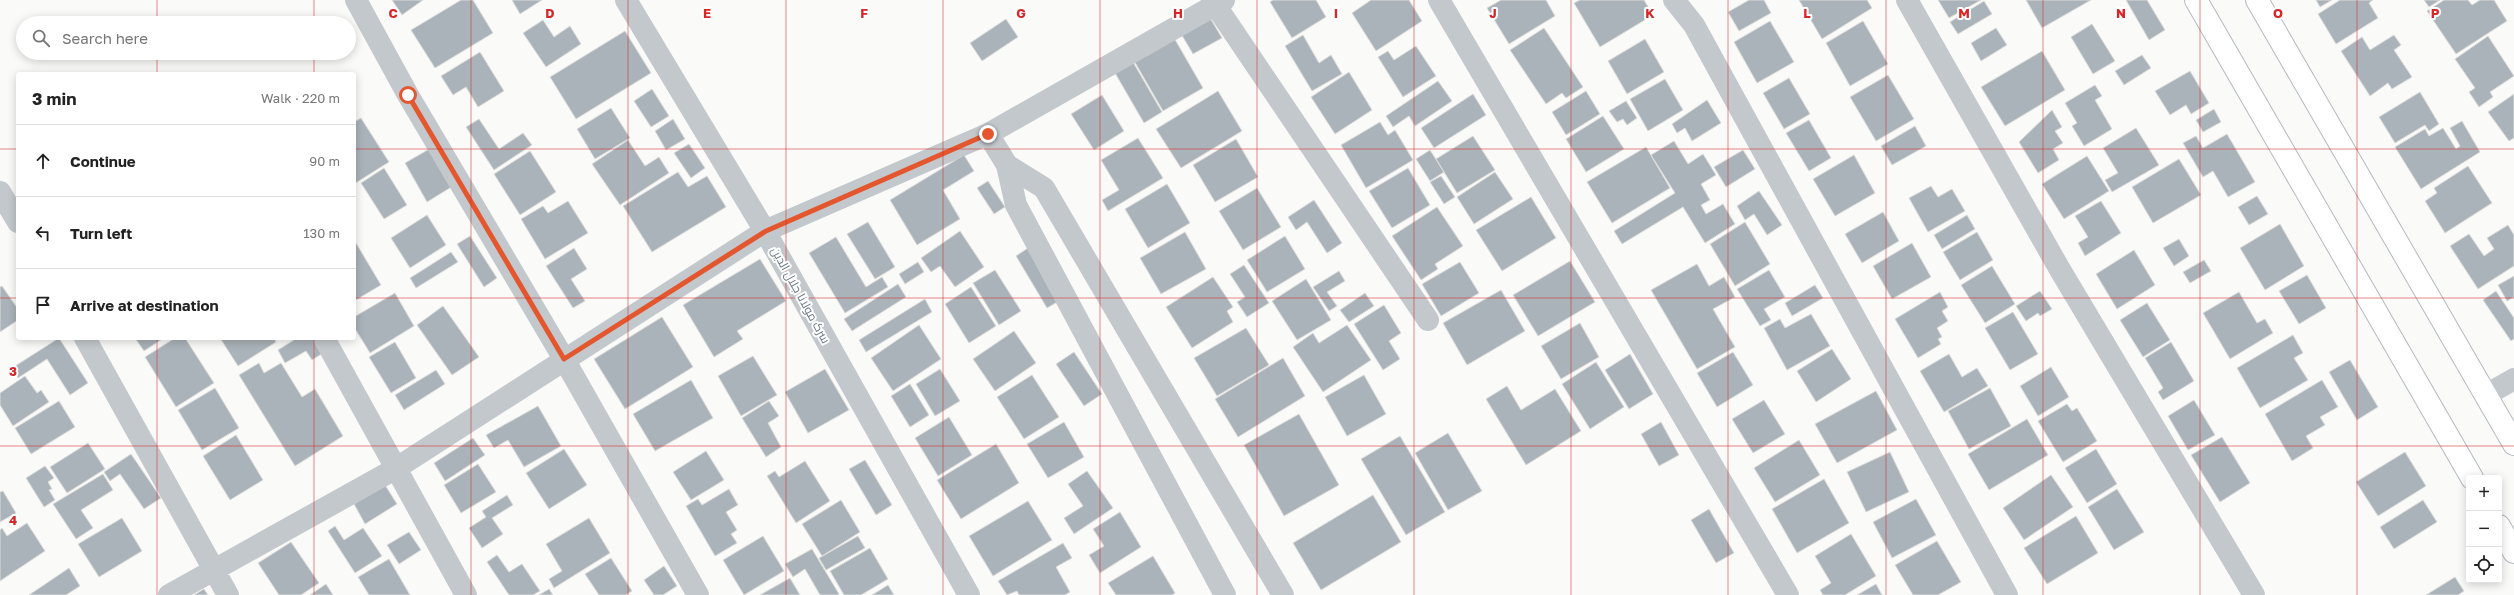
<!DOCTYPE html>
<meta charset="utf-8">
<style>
:root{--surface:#fff;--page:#f6f6f6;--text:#222;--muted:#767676;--line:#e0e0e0}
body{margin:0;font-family:"Golos Text",Cairo,sans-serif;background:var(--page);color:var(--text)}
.controls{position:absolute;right:12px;bottom:12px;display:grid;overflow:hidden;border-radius:4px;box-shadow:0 2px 10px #0003}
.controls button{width:36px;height:36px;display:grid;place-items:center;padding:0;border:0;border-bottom:1px solid var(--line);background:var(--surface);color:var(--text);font:20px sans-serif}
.stop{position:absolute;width:12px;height:12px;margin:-9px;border:3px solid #e4572e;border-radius:50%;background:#fff}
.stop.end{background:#e4572e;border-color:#fff;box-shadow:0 1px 4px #0008}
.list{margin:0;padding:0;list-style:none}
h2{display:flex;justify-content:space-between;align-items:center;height:52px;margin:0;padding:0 16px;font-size:17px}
h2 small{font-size:13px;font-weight:400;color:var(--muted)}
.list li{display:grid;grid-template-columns:26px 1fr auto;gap:12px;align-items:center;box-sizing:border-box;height:72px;padding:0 16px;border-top:1px solid var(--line)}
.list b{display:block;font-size:15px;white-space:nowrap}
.list em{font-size:13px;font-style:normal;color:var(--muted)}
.icon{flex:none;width:22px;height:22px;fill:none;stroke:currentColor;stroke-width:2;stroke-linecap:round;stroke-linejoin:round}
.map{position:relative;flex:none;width:2514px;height:595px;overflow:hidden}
.search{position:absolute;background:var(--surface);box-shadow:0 2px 10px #0003;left:16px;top:16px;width:340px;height:44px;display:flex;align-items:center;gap:10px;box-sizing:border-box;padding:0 14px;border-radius:22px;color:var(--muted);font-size:15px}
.panel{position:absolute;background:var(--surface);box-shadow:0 2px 10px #0003;left:16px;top:72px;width:340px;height:268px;border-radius:4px}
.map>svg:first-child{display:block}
.building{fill:#aab3b9;stroke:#dcdcda}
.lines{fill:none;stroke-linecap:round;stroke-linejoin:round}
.secondary-casing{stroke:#b3babf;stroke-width:24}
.street{stroke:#c3c8cc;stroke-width:22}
.secondary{stroke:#fff;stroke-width:22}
.route{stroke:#e4572e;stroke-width:5}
.grid{fill:none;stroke:#d62828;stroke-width:1;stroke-opacity:0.55}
.labels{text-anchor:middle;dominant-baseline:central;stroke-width:4;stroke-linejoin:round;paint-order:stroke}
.street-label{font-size:12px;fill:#657683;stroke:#fff}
.grid-label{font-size:13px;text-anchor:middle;font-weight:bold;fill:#d62828;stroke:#fff;stroke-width:4;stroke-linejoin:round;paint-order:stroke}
</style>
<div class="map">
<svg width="2514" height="595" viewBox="0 0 2514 595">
<rect width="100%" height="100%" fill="#fafaf8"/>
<!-- building -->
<path class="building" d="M392,0H423L402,15Z
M461,0H473L493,33L435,68L411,30Z
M512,0H542L520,14Z
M1273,0H1316L1326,17L1292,38L1270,2Z
M1371,0H1409L1422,21L1376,51L1352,13Z
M1501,0H1546L1555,16L1509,44L1487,8Z
M1580,0H1644L1653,15L1600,47L1574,3Z
M1749,0H1764L1771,13L1739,31L1728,12Z
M1799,0H1867L1872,8L1822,39Z
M1938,0H1981L1949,18Z
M2026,0H2091L2042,28Z
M2126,0H2147L2165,30L2149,40Z
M2316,0H2332L2320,7Z
M2340,0H2373L2369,3L2378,18L2336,44L2318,14Z
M2424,0H2440L2429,7Z
M2444,0H2468L2472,5L2480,0H2494L2507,21L2456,54L2427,11Z
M1984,1L1992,14L1958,34L1950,22Z
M1209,16L1222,38L1193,54L1180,32Z
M1006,19L1018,37L982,61L970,43Z
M543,20L554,37L570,26L581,44L546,67L523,33Z
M1770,21L1794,62L1757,83L1734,42Z
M1863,21L1888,64L1850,86L1826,43Z
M2092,24L2115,61L2093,74L2071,37Z
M1544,28L1583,87L1566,98L1562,93L1546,104L1510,50Z
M1996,28L2007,45L1981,61L1971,43Z
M625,31L651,73L576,119L550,77Z
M1303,35L1319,63L1331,55L1342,74L1312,91L1285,46Z
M2394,35L2401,45L2394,50L2412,77L2392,89L2388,83L2370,96L2341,51L2362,37L2370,50Z
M1173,36L1203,88L1163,111L1133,59Z
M2488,36L2514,76L2490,92L2493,97L2479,107L2469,92L2475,88L2455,59Z
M1645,39L1664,72L1627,94L1608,61Z
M1416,46L1436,76L1403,97L1378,57L1388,51L1394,60Z
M2042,51L2065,90L2005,126L1981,87Z
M480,52L504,91L478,107L466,87L453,95L441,76Z
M2142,55L2151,68L2124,85L2115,71Z
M1133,62L1162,112L1144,123L1115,73Z
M2190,71L2209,103L2191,114L2186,105L2170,115L2155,91Z
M1349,72L1372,110L1335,134L1311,97Z
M1888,75L1914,119L1876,141L1850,97Z
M1789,78L1810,114L1784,129L1763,93Z
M1665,79L1683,110L1648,131L1630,99Z
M1438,81L1452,101L1415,126L1409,116L1393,127L1386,116Z
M2095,85L2102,96L2095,100L2112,129L2084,146L2072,126L2077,123L2065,103Z
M652,89L669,116L651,127L634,101Z
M1218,91L1242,131L1181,168L1156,129Z
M1586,91L1600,114L1566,135L1552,112Z
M2420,92L2439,124L2429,131L2425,125L2395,143L2379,117Z
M1473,94L1486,115L1434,148L1421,128Z
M2514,94V138L2509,141L2488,112Z
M1102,95L1124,131L1094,150L1071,114Z
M1707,100L1721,123L1692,141L1685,128L1677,133L1672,124Z
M1626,101L1637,118L1627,125L1623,119L1617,122L1609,111Z
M611,108L630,138L595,159L577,129Z
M2214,109L2221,122L2203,132L2196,120Z
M2052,110L2062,127L2055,131L2063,143L2053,149L2059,160L2038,173L2019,142Z
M1603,116L1624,149L1586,172L1566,139Z
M361,118L389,162L354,184V122Z
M479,119L499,149L523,133L532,145L494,170L466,127Z
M673,119L685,139L666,150L655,131Z
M1809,120L1831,158L1809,171L1786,133Z
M2462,121L2480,152L2421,189L2395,147L2425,129L2429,136L2443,128L2456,149L2460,146L2450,128Z
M1380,122L1388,135L1395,130L1413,160L1366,188L1341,145Z
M1915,126L1926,146L1892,165L1881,146Z
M2136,128L2159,165L2112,192L2105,180L2118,173L2103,148Z
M2227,134L2255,182L2228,197L2213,171L2203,177L2183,143L2196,136L2203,148Z
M1473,136L1495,170L1457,193L1436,159Z
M1138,138L1163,178L1108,211L1102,200L1119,190L1101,160Z
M1236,139L1258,177L1215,202L1193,165Z
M628,140L645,166L659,157L669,173L620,205L592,164Z
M1674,141L1688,164L1703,154L1716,175L1701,184L1710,200L1701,205L1706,214L1723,204L1735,224L1705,243L1683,207L1622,244L1614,231L1675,193L1651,155Z
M689,144L705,168L691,178L674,153Z
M1646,147L1670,188L1612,223L1587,182Z
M431,148L453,186L427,202L405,163Z
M1430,150L1444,172L1430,181L1416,159Z
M1743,150L1755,169L1726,187L1714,167Z
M530,151L556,192L520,215L494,174Z
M964,155L974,171L943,190L960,219L917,245L890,200Z
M1854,155L1875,193L1835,216L1813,179Z
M2087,156L2109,191L2064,219L2042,184Z
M2179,159L2201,195L2153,223L2132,187Z
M2468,166L2492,203L2445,233L2425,201L2437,193L2434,188Z
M384,168L407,205L384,219L361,183Z
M1408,168L1430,205L1392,228L1369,191Z
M678,172L688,187L707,176L726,207L652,252L623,206Z
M1495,172L1513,199L1474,224L1457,197Z
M1441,176L1455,197L1444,204L1430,182Z
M988,181L1005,207L994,214L977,188Z
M1167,184L1190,223L1148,248L1125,209Z
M1931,186L1938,197L1952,189L1965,211L1928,232L1909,198Z
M1257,188L1281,227L1243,250L1219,211Z
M1759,191L1782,225L1767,235L1754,214L1745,220L1737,206Z
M2257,196L2268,214L2249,225L2238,207Z
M1531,197L1556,238L1502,271L1476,230Z
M1314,200L1342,243L1327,253L1307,222L1296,230L1288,217Z
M568,201L588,233L545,259L521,219L543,206L548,213Z
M2101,201L2121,233L2085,256L2078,243L2088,237L2075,216Z
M1437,207L1463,246L1435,264L1438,269L1421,280L1392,236Z
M1883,212L1899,241L1862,263L1845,234Z
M427,215L446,245L410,268L391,238Z
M1967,215L1975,229L1942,249L1934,235Z
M868,222L895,267L875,279L847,234Z
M1745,222L1770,264L1735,286L1710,244Z
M2280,224L2304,266L2265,290L2240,248Z
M2508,225L2514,235V266L2478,289L2450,246L2469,234L2484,256L2494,249L2487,238Z
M960,231L984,267L955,287L940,266L931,272L921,258Z
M1185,232L1206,269L1161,294L1140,258Z
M1977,232L1993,260L1960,280L1943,252Z
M470,236L497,278L484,287L457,244Z
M1285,236L1305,269L1267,292L1247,260Z
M836,237L866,287L882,277L888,287L845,313L809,253Z
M2179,239L2189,256L2174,266L2163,248Z
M356,243L381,285L354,301V244Z
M1912,243L1931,277L1892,299L1873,266Z
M574,248L587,269L571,279L585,301L573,308L546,266Z
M1028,248L1059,301L1047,308L1016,256Z
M2134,250L2155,285L2117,309L2096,274Z
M451,252L458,262L416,288L410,278Z
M760,259L786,301L737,331L743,339L714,357L683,305Z
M2204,260L2211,271L2190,283L2183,272Z
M1570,261L1595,302L1538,336L1513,295Z
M918,262L924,272L905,284L899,274Z
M1460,262L1479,293L1441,316L1422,284Z
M1697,264L1709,286L1724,277L1735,297L1713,309L1735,347L1697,369L1651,290Z
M1244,265L1269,303L1247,317L1237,302L1245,297L1230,274Z
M1992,266L2015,304L1985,323L1961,285Z
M995,270L1021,311L999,325L973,283Z
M1769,270L1785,297L1764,309L1771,320L1760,326L1737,289Z
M1339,271L1345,281L1327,292L1337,306L1329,311L1313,287Z
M2307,275L2326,308L2299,324L2279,291Z
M2514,276V297L2507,301L2498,285Z
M1213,277L1233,307L1227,311L1233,322L1192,348L1166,307Z
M1306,279L1331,320L1297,340L1272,301Z
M898,284L906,297L852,331L844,319Z
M1815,285L1823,298L1792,316L1785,303Z
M2,286L18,309V320L0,332V287Z
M971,287L996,326L969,343L945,304Z
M1501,290L1525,331L1467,365L1443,323Z
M2040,291L2052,309L2040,316L2038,313L2026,321L2016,306Z
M2496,291L2514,318V339L2511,341L2483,300Z
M1940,292L1948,307L1942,311L1948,321L1937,328L1942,337L1938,339L1941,344L1918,358L1895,319Z
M2239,292L2257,323L2265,319L2273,333L2230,359L2203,313Z
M395,293L414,326L370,353L354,327V317Z
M1365,293L1374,306L1349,322L1340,310Z
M925,299L932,312L866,352L859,340Z
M2147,303L2170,340L2143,357L2120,320Z
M1384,305L1401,333L1389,341L1400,359L1383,370L1354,324Z
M443,306L479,357L452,375L417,325Z
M2013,312L2038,354L2010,370L1985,328Z
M1811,314L1830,346L1787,370L1764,328L1780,319L1785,328Z
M662,317L693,367L625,409L594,359Z
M1580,323L1599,357L1561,379L1541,346Z
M919,325L941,359L893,391L871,358Z
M1347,325L1371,360L1323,392L1293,347L1313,333L1319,343Z
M1246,328L1269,365L1217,396L1194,358Z
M1014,331L1036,363L995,391L973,359Z
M2293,335L2303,353L2294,358L2308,380L2260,408L2237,368Z
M59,338L88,383L70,395L47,359L18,378L12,368Z
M135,338H162V339L144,351Z
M175,338H185L214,383L176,407L145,357Z
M220,338H274L276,342L238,366Z
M297,338H314L323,353L312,360L306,351L285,363L278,350Z
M395,342L416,378L391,393L369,357Z
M2171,342L2194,381L2163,400L2158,392L2163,388L2145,358Z
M1832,349L1851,379L1816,402L1797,371Z
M1074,352L1102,394L1084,406L1056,364Z
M1733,352L1753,385L1717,407L1697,373Z
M1630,354L1653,394L1629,409L1605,370Z
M1949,354L1962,377L1977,368L1988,386L1944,412L1920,371Z
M753,356L777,395L741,416L718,376Z
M1283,358L1305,396L1238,437L1215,399Z
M2350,360L2378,407L2357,420L2329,372Z
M1596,362L1624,407L1590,429L1562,384Z
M259,363L264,373L281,363L302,397L315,389L343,436L295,466L239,375Z
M2051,367L2069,397L2038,416L2020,386Z
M825,369L849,410L808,433L785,392Z
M940,369L960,401L935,416L916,384Z
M436,370L445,384L404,410L395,395Z
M1032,375L1059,417L1024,439L997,397Z
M1364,375L1386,414L1347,436L1325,397Z
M25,376L37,393L41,390L49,402L13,426L0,405V393Z
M691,380L713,418L655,451L633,414Z
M2322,380L2338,407L2320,417L2325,425L2306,436L2313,448L2292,461L2265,414Z
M910,384L929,415L910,427L891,396Z
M1507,386L1521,410L1555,389L1581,431L1526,465L1486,399Z
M215,388L239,428L202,450L178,410Z
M1990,388L2011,426L1969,449L1948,411Z
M1876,391L1897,430L1837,463L1815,424Z
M1764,400L1785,434L1753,453L1732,419Z
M2194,400L2215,435L2188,450L2168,416Z
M59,401L75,427L31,454L15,428Z
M769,401L779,416L768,423L781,447L766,457L742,418Z
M2067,404L2072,411L2077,408L2097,441L2063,462L2038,421Z
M538,406L561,446L524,467L508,440L494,448L486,435Z
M1299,414L1339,485L1284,516L1244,445Z
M949,417L972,455L938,476L915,438Z
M2027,419L2048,455L1989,490L1968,454Z
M1064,422L1084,457L1048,478L1027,444Z
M1661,422L1679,455L1659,466L1641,434Z
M1448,433L1482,491L1448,510L1415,453Z
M236,435L263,480L230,500L203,456Z
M1400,436L1445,512L1406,535L1361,459Z
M2222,437L2250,483L2220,502L2191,455Z
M473,438L485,455L445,481L434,463Z
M1799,440L1820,475L1775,502L1754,468Z
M88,443L105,469L67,493L50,467Z
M996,444L1019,483L961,519L937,480Z
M564,449L587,485L549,509L526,473Z
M2096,449L2117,484L2087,503L2065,468Z
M706,451L724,480L691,500L673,472Z
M1890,452L1909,492L1866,512L1847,472Z
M2405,452L2426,486L2378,516L2356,482Z
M131,454L161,498L144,509L120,474L110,481L104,472Z
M865,460L892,505L876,515L849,469Z
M805,461L830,501L796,523L767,476L775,471L779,477Z
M478,464L496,492L461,513L444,485Z
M45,466L54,478L48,482L52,489L49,490L55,500L44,507L26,478Z
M1087,471L1113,508L1074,534L1064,518L1083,506L1068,484Z
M103,474L113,490L81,510L93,528L76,539L53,504Z
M2051,475L2073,507L2024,540L2003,508Z
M1824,479L1849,523L1797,553L1772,509Z
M385,485L397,504L365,524L354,504Z
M729,489L738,505L726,512L737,530L731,534L737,543L715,556L686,506L698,499L702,505Z
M2117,489L2144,532L2114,550L2088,507Z
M3,491L16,513L0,522V492Z
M507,495L513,505L492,518L503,534L482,548L469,528L486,517L482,511Z
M1373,495L1401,542L1321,590L1293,543Z
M1916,499L1936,535L1892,558L1873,522Z
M841,500L860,532L822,556L802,524Z
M2423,500L2437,522L2394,549L2380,527Z
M1028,501L1052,540L993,576L969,536Z
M1709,509L1734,553L1716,563L1691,520Z
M1120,512L1141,547L1100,573L1089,555L1104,546L1093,529Z
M2076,516L2098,553L2047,584L2024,548Z
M122,518L142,551L99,577L78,544Z
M589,518L610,553L554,588L549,579L562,571L546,544Z
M27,523L45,551L0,581V530L2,528L7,536Z
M335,526L344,540L363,528L382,556L355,573L328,531Z
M409,532L421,550L399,564L387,545Z
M1851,534L1876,576L1845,595H1823L1820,590L1831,583L1815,556Z
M763,536L784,571L744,595L723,560Z
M858,536L865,548L826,570L819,558Z
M1937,541L1961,582L1938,595H1913L1895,565Z
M291,542L319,583L301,595H279L258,563Z
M1063,543L1072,558L1056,567L1070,592L1065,595H1019L1017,591L1007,595L998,581Z
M870,548L888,579L861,595H844L830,571Z
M812,549L839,594L838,595H820L805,569L793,577L785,564Z
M497,555L509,572L522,564L540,591L533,595H509L487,562Z
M1153,556L1175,593L1172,595H1116L1108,583Z
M611,558L632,591L626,595H599L585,574Z
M389,559L410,595H369L358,577Z
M664,566L677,586L663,595H654L644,580Z
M69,568L80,586L66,595H29Z
M2455,577L2464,591L2458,595H2426Z
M790,578L800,595H760Z
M326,584L333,595H310Z
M1876,584L1882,595H1857Z
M888,585L894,595H872Z
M204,589L208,595H194Z
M549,589L553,595H539Z"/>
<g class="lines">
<!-- secondary casing -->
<g class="secondary-casing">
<path id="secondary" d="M2196,0L2472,478
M2257,0L2514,444
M2499,526L2514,552"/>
</g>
<!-- street -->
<path class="street" d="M356,0L408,95L564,359L698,595
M626,0L765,231L969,595
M1212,0L1428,320
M1439,0L1788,595
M1674,0L1694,25L2007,595
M1907,0L2059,268L2254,595
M988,134L1007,165L1016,205L1225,595
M1007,165L1044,188L1283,595
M0,192L18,222
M85,338L228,595
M324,338L466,595
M2486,395L2514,379
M169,595L395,469L765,231L988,134L1224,0"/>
<!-- secondary -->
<use href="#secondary" class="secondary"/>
</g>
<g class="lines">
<!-- route -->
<path class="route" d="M408,95L564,359L766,231L988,134"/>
</g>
<!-- grid -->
<path class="grid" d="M157,0V23M314,0V23M471,0V595M628,0V595M786,0V595M943,0V595M1100,0V595M1257,0V595M1414,0V595M1571,0V595M1728,0V595M1886,0V595M2043,0V595M2200,0V595M2357,0V595M157,53V74M314,53V74M0,149H18M354,149H2514M0,298H18M354,298H2514M157,338V595M314,338V595M0,446H2514"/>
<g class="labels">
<!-- street labels -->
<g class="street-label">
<text transform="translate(801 295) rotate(61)">سرک مولانا جلال الدین</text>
</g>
</g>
<g class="grid-label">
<text x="393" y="18">C</text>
<text x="550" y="18">D</text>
<text x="707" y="18">E</text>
<text x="864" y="18">F</text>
<text x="1021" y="18">G</text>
<text x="1178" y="18">H</text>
<text x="1336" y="18">I</text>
<text x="1493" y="18">J</text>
<text x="1650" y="18">K</text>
<text x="1807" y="18">L</text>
<text x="1964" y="18">M</text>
<text x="2121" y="18">N</text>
<text x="2278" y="18">O</text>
<text x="2435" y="18">P</text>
<text x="13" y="376">3</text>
<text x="13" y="525">4</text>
</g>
</svg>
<div class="controls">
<button>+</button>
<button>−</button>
<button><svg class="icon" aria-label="locate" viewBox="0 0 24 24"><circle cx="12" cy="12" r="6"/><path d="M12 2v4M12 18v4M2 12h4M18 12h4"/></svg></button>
</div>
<div class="stop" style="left:408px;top:95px"></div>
<div class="stop end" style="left:988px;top:134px"></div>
<div class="search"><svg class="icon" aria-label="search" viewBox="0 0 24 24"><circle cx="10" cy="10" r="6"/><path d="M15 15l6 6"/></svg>Search here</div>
<section class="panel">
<h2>3 min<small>Walk · 220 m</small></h2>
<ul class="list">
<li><svg class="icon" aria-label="ahead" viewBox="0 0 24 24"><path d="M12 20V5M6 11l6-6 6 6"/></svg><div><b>Continue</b></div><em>90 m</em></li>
<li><svg class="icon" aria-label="left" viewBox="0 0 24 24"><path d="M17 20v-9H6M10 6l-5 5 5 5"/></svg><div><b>Turn left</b></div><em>130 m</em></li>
<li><svg class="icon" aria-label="arrive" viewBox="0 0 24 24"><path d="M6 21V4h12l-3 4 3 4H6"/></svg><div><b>Arrive at destination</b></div></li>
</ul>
</section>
</div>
